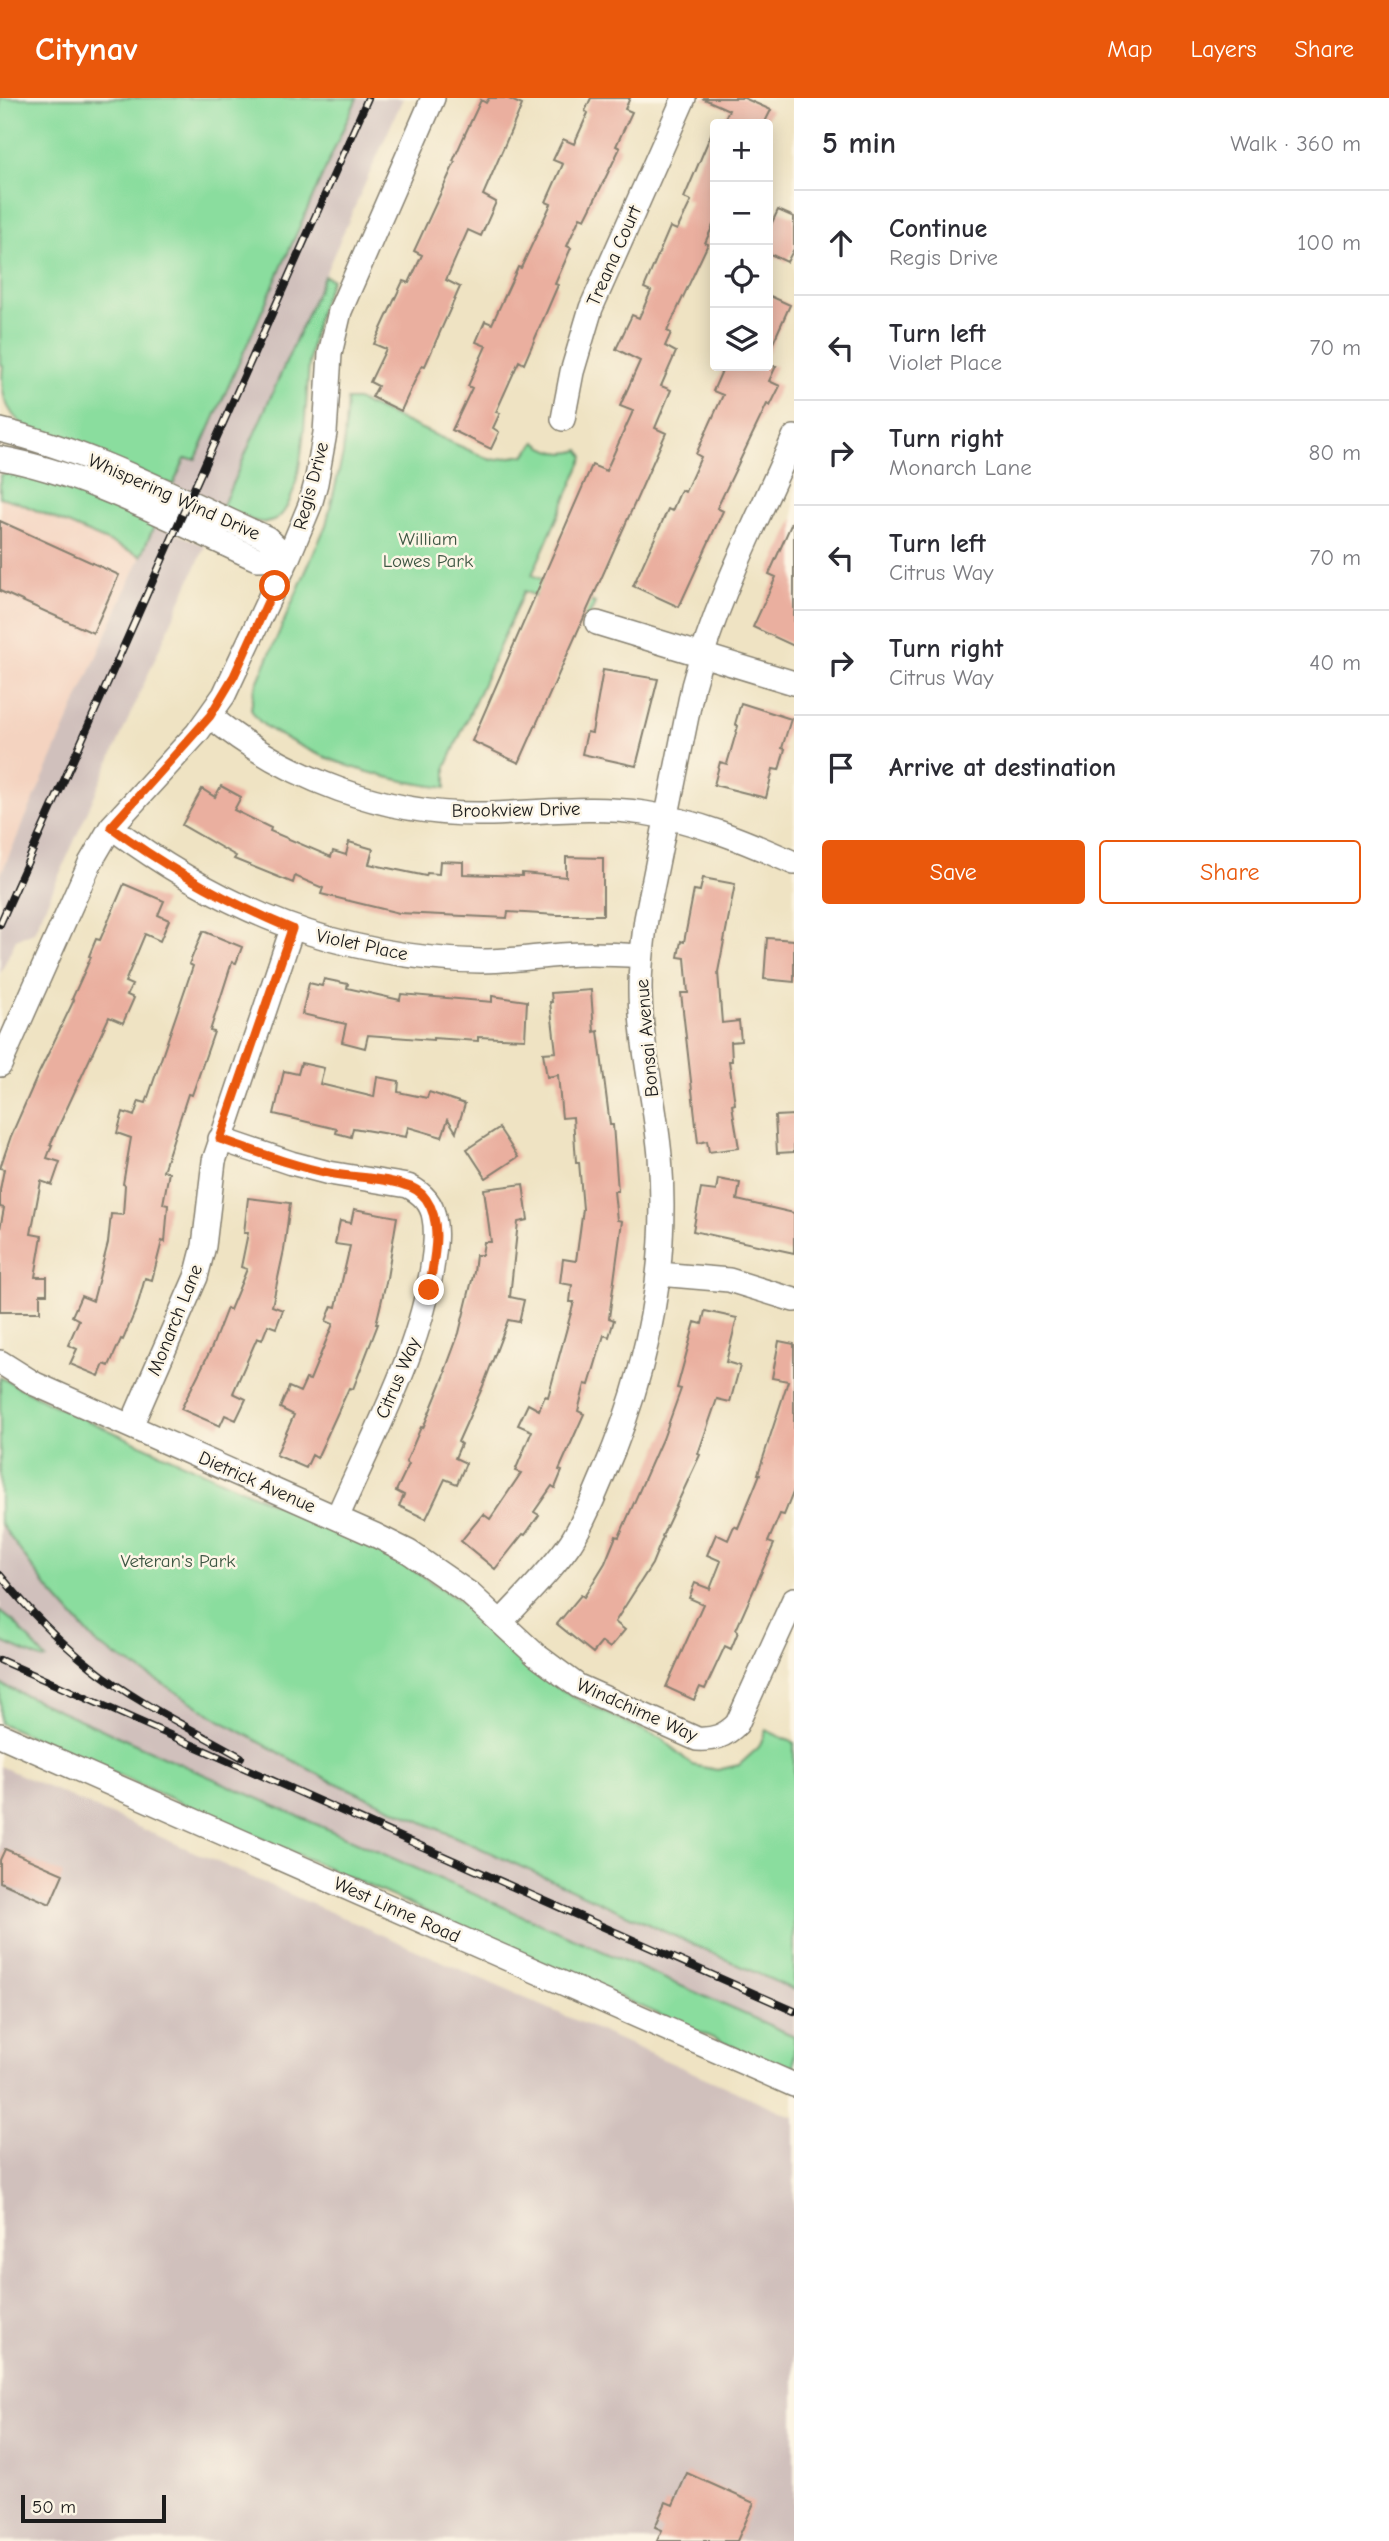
<!DOCTYPE html>
<meta charset="utf-8">
<style>
:root{--surface:#fff;--page:#f7f7f7;--text:#2b2b33;--muted:#7c7c81;--line:#e1e1e2;--accent:#ea580c}
body{margin:0;font-family:"Comic Neue",sans-serif;background:var(--page);color:var(--text)}
.controls{position:absolute;right:21px;top:21px;display:grid;overflow:hidden;border-radius:7px;box-shadow:0 4px 18px #0003}
.controls button{width:63px;height:63px;display:grid;place-items:center;padding:0;border:0;border-bottom:2px solid var(--line);background:var(--surface);color:var(--text);font:35px sans-serif}
.scale{position:absolute;left:21px;bottom:18px;width:145px;box-sizing:border-box;padding-left:7px;border:4px solid #1c1c1c;border-top:0;font-size:19px;line-height:24px;white-space:nowrap;color:#1c1c1c;-webkit-text-stroke:5px #fcf5e5;paint-order:stroke}
.stop{position:absolute;width:21px;height:21px;margin:-16px;border:5px solid #ea580c;border-radius:50%;background:#fff}
.stop.end{background:#ea580c;border-color:#fff;box-shadow:0 2px 7px #0008}
.list{margin:0;padding:0;list-style:none}
h2{display:flex;justify-content:space-between;align-items:center;height:91px;margin:0;padding:0 28px;font-size:30px}
h2 small{font-size:23px;font-weight:400;color:var(--muted)}
.list li{display:grid;grid-template-columns:46px 1fr auto;gap:21px;align-items:center;box-sizing:border-box;height:105px;padding:0 28px;border-top:2px solid var(--line)}
.list b{display:block;font-size:26px;white-space:nowrap}
.list p{margin:0;font-size:23px;white-space:nowrap;color:var(--muted)}
.list em{font-size:23px;font-style:normal;color:var(--muted)}
.actions{display:flex;gap:14px;padding:21px 28px}
.actions a{flex:1;padding:16px 0;border:2px solid var(--accent);border-radius:7px;text-align:center;font-size:24px;color:var(--accent)}
.actions .main{background:var(--accent);color:#fff}
.icon{flex:none;width:38px;height:38px;fill:none;stroke:currentColor;stroke-width:2;stroke-linecap:round;stroke-linejoin:round}
.map{position:relative;flex:none;width:794px;height:2443px;overflow:hidden}
header{display:flex;align-items:center;gap:42px;box-sizing:border-box;height:98px;padding:0 35px;background:var(--accent);color:#fff}
header strong{font-size:33px}
nav{display:flex;gap:38px;margin-inline-start:auto;font-size:24px}
main{display:flex}
aside{flex:1;background:var(--surface)}
.map>svg:first-child{display:block}
.built{fill:#f4d3c0}
.industrial{fill:#d0c0bc}
.green{fill:#8add9e;stroke:#537c5d;stroke-width:2}
.building{fill:#eaaf9f}
.lines{fill:none;stroke-linecap:round;stroke-linejoin:round}
.minor-casing{stroke:#868070;stroke-width:26}
.minor{stroke:#fff;stroke-width:23}
.rail-casing{stroke:#1c1c1c;stroke-width:8}
.rail{stroke:#fcf5e5;stroke-width:5;stroke-dasharray:16;stroke-linecap:butt}
.route{stroke:#ea580c;stroke-width:9}
.labels{text-anchor:middle;dominant-baseline:central;stroke-width:5;stroke-linejoin:round;paint-order:stroke}
.street-label{font-size:19px;fill:#1c1c1c;stroke:#fcf5e5}
.park-label{font-size:19px;fill:#3d5643;stroke:#fcf5e5}
</style>
<header>
<strong>Citynav</strong>
<nav><a>Map</a><a>Layers</a><a>Share</a></nav>
</header>
<main>
<div class="map">
<svg width="794" height="2443" viewBox="0 0 794 2443">
<rect width="100%" height="100%" fill="#fcf5e5"/>
<filter id="ink" filterUnits="userSpaceOnUse"><feTurbulence type="fractalNoise" baseFrequency=".0143" numOctaves="2"/><feDisplacementMap in="SourceGraphic" scale="14" xChannelSelector="R" yChannelSelector="G"/><feConvolveMatrix kernelMatrix="1 2 1 2 8 2 1 2 1" color-interpolation-filters="sRGB"/></filter>
<filter id="wash" filterUnits="userSpaceOnUse"><feTurbulence type="fractalNoise" baseFrequency=".00686" numOctaves="4" result="noise"/><feDisplacementMap in="SourceGraphic" scale="28" xChannelSelector="R" yChannelSelector="G"/><feGaussianBlur stdDeviation="1.57" result="paint"/><feColorMatrix in="noise" values="0 0 0 0 0 0 0 0 0 0 0 0 0 0 0 0 0 1.4 0 .05"/><feComposite in="paint" operator="in"/></filter>
<g filter="url(#wash)">
<rect width="100%" height="100%" fill="#efe3c3"/>
<!-- built -->
<path class="built" d="M0,399L17,404L141,458L0,778Z"/>
<!-- industrial -->
<path class="industrial" d="M357,0H403L222,409L173,387L185,361H196Z
M155,426L205,448L34,834L16,841L0,876V778Z
M0,1425L24,1459L794,1837V1976L0,1625Z
M0,1668L794,2019V2443H0Z"/>
<!-- green -->
<path class="green" d="M0,0H357L196,361H185L173,387L25,328C4,313 0,292 3,267L0,266Z
M324,178L332,181C321,206 313,231 310,258C305,291 307,409 273,423C257,429 237,415 222,409Z
M347,302H357L491,362L525,357L536,344C550,355 564,358 580,352L584,359L532,477L595,505L588,521L524,493L446,669V690C390,683 337,668 287,641C274,634 257,626 251,611L254,592L326,427L343,356Z
M16,373L74,390L155,426L141,458L17,404L0,399V377Z
M0,1279L51,1306L395,1460L460,1503L552,1585L583,1604L663,1641L692,1667L717,1672L739,1667L759,1649L766,1632L794,1645V1892L325,1680L221,1623L173,1592L98,1547L45,1487L0,1425Z
M0,1513L14,1524L46,1561L43,1562L0,1543Z
M0,1586L794,1938V1976L0,1625Z"/>
<g id="blocks">
<!-- building -->
<path class="building" d="M489,0H507L522,7L483,97L496,104L481,138L468,132L446,182L460,189L425,268L422,267L401,313L372,299L378,288L370,284L386,251L374,246L403,183L409,185L422,157L414,153L455,64L453,63L466,34L481,2L486,5Z
M591,0H630L625,11L632,14L616,48L620,50L603,85L585,121L580,119L567,148L571,150L555,186L558,187L524,266L519,263L496,314L500,315L493,330L499,334L491,351L452,332L472,290L468,288L486,248L476,244L485,223L492,226L518,169L521,170L551,106L546,104L563,66L553,62L563,41L574,46L588,15L585,13Z
M702,0H744L771,12L764,26H722L729,12Z
M715,27V123L705,145L708,146L667,233L671,235L665,248L676,254L661,288L671,292L655,330L666,335L519,665L472,643L592,367L606,373L633,313L620,308L640,263L616,251L632,217L639,220L651,193L644,190L670,129L677,132L691,103L684,100Z
M778,112L794,119V151L787,164L768,155V133Z
M768,197L790,207L768,256Z
M724,268H776L769,283L780,288L770,308L767,306L717,410L723,413L679,509L633,488L668,411L672,413L681,392L685,394L701,359L696,356L723,297L713,293Z
M794,420V548L753,529L776,479L769,476Z
M0,423L119,477L93,535L0,493Z
M603,572L658,581L636,668L582,656L587,634L592,635Z
M741,605L791,621L782,650L785,651L779,672L773,671L766,700L714,687L720,664L727,666L738,628L735,626Z
M221,688L241,699L234,712L271,730L270,733L331,759L333,753L346,757L349,744L373,751L369,766L426,778L427,775L439,776L440,763L463,764V776L522,778V775L566,779V759L603,760V817H558L508,814L507,820L399,815L321,796L323,790L295,778L293,785L234,761L236,758L182,727L202,691L215,699Z
M703,780L735,786L718,874L722,925L739,923L741,943L731,944L732,963H729L735,1006L732,1007L739,1050L709,1054L707,1043L698,1045L681,895H688L685,860L678,859L681,843L684,844L694,792L700,793Z
M124,786L164,803L158,817L169,822L160,843L145,836L125,884L132,887L127,897L134,900L123,925L109,919L50,1047H52L47,1060L60,1064L52,1087L41,1083L31,1136L42,1138L35,1179H47V1196H40V1214H0V1131L4,1110L0,1109V1092L4,1071L0,1070L11,1038L36,981L74,902L72,901L91,859L89,858L96,841L100,842Z
M203,833L242,849L236,865L232,864L210,933L214,934L192,997L188,996L163,1073L169,1074L163,1106L168,1107L165,1144L162,1143L152,1182L145,1180L137,1209L123,1242L121,1241L109,1268L104,1266L99,1278L70,1266L77,1251L68,1247L79,1222L72,1218L81,1198L93,1203L108,1145L111,1116L123,1117L125,1087L123,1086L131,1040L117,1035L123,1014L134,1018L139,1003L146,1005L193,868L189,866Z
M767,840L794,842V884L764,881Z
M324,881L348,886L347,890L400,902L401,896L492,904V898L527,903L525,941L478,939V943L433,940V942L368,937L365,950L342,944L346,926L302,916L309,885L322,888Z
M591,892L594,934L598,933L610,1027H613L618,1093H614L617,1122L622,1123L609,1220L614,1222L609,1239L604,1237L589,1287L585,1286L578,1313L584,1316L559,1372L562,1373L555,1390L552,1388L534,1414L539,1417L525,1437L523,1436L495,1471L461,1443L483,1416L490,1421L521,1375L515,1373L532,1333L518,1327L528,1306L539,1312L545,1298L548,1299L574,1204H570L572,1187L560,1185L563,1161L576,1163L583,1111L579,1064H576L573,1019L562,1020L558,977L547,979L543,955L556,954L550,904H552L551,895Z
M301,965L324,970L320,986L374,999L377,979L399,983L398,994L427,1000L429,994L465,1006L456,1034L448,1021L442,1039L408,1029L406,1039L353,1030L351,1039L336,1035L337,1031L274,1016L284,973L298,976Z
M794,1017V1054L777,1055L775,1018Z
M499,1030L518,1059L486,1080L467,1051Z
M718,1081L740,1085L737,1102L794,1115V1155L693,1133L701,1091L716,1093Z
M523,1086L528,1122L518,1124L510,1199L524,1202L519,1224L508,1222L483,1288L458,1344L461,1346L455,1360L466,1365L457,1386L445,1381L426,1421L399,1408L404,1397L396,1393L409,1366L406,1364L421,1329L423,1330L446,1274L445,1273L459,1235L474,1174L476,1157H482L484,1144H491L484,1091Z
M248,1100L290,1105L284,1152L272,1208L283,1212L276,1230L268,1227L262,1242L257,1240L233,1295L246,1301L236,1322L225,1317L220,1328L181,1311L211,1251L227,1210L230,1212L247,1171L241,1169L248,1135H244Z
M354,1111L397,1119L387,1180L376,1226H378L353,1291L349,1290L317,1360L312,1357L306,1370L276,1357L294,1317L280,1310L289,1289L300,1294L306,1281L310,1282L333,1226L326,1223L332,1208L336,1209L350,1148L335,1146L340,1123L351,1125Z
M705,1213L737,1220L726,1264L740,1268L730,1304L717,1301L698,1356L700,1357L662,1438L663,1439L652,1466L615,1524L625,1532L610,1550L602,1544L593,1555L557,1526L581,1497L584,1499L605,1465L616,1438L619,1439L662,1341H663L681,1291L677,1290L695,1224L702,1226Z
M779,1243L794,1246V1392L784,1417L780,1416L768,1444L774,1446L736,1532L738,1534L731,1551L725,1548L705,1591L700,1589L694,1602L666,1589L703,1506L689,1500L695,1485L710,1491L721,1463L707,1457L716,1436L728,1442L734,1428L738,1430L760,1376H758L788,1283L772,1280Z
M5,1751L63,1776L50,1806L0,1784V1762Z
M687,2375L754,2405L737,2443H657L662,2432L655,2429L666,2404L673,2407Z"/>
</g>
</g>
<g filter="url(#ink)">
<use href="#blocks" fill-opacity="0" stroke="#868070" stroke-width="2"/>
<g class="lines">
<!-- minor casing -->
<g class="minor-casing">
<path id="minor" d="M563,321L572,274L591,210L684,0
M0,332C93,354 180,401 267,440L288,460
M0,360C89,376 175,424 257,461L288,460
M597,525L794,585
M210,618C286,681 386,718 485,716C538,715 590,707 644,715C697,723 745,743 794,765
M111,729C225,813 338,860 481,863C508,863 534,859 561,857C588,855 614,856 641,858
M0,967L90,765L111,729L197,635L224,597L288,460L310,407L316,385L325,335L330,256L340,213L433,0
M220,1041L291,1065L329,1075L408,1088C422,1095 432,1105 434,1120C437,1134 435,1149 433,1163C421,1253 373,1337 337,1420
M659,1176L729,1182L794,1202
M0,1264L35,1286L375,1437L409,1454L470,1496L536,1557L578,1588L697,1641C714,1642 725,1638 737,1626L794,1501
M131,1328L196,1179L204,1148L214,1063L292,831
M501,1524C525,1498 551,1473 571,1444C584,1424 593,1400 603,1377C647,1276 669,1169 660,1058C655,1002 640,946 640,890C640,867 643,844 646,821L693,588C716,501 758,421 794,339
M0,1637L794,1987"/>
</g>
<!-- minor -->
<use href="#minor" class="minor"/>
<!-- rail casing -->
<g class="rail-casing">
<path id="rail" d="M0,826L368,0
M0,1477C27,1510 56,1541 90,1568C135,1604 190,1630 241,1659
M0,1562L794,1913"/>
</g>
<!-- rail -->
<use href="#rail" class="rail"/>
</g>
</g>
<g class="lines" filter="url(#ink)">
<!-- route -->
<path class="route" d="M275,488L234,578L210,618L111,729C168,771 227,804 292,831L220,1041C256,1053 292,1068 329,1075C354,1080 380,1079 404,1087C413,1089 421,1094 426,1101C444,1126 433,1164 429,1192"/>
</g>
<g class="labels">
<!-- street labels -->
<g class="street-label">
<text transform="translate(614 158) rotate(-66)">Treana Court</text>
<text transform="translate(311 388) rotate(-75)">Regis Drive</text>
<text transform="translate(174 399) rotate(24)">Whispering Wind Drive</text>
<text transform="translate(516 712) rotate(-1)">Brookview Drive</text>
<text transform="translate(362 847) rotate(12)">Violet Place</text>
<text transform="translate(647 940) rotate(-95)">Bonsai Avenue</text>
<text transform="translate(175 1222) rotate(-68)">Monarch Lane</text>
<text transform="translate(398 1280) rotate(-67)">Citrus Way</text>
<text transform="translate(257 1384) rotate(24)">Dietrick Avenue</text>
<text transform="translate(637 1612) rotate(24)">Windchime Way</text>
<text transform="translate(397 1812) rotate(24)">West Linne Road</text>
</g>
<!-- park labels -->
<g class="park-label">
<text x="428" y="441">William<tspan x="428" dy="22">Lowes Park</tspan></text>
<text x="178" y="1463">Veteran's Park</text>
</g>
</g>
</svg>
<div class="controls">
<button>+</button>
<button>−</button>
<button><svg class="icon" aria-label="locate" viewBox="0 0 24 24"><circle cx="12" cy="12" r="6"/><path d="M12 2v4M12 18v4M2 12h4M18 12h4"/></svg></button>
<button><svg class="icon" aria-label="layers" viewBox="0 0 24 24"><path d="M12 4l9 5-9 5-9-5zM3 14l9 5 9-5"/></svg></button>
</div>
<div class="scale">50 m</div>
<div class="stop" style="left:275px;top:488px"></div>
<div class="stop end" style="left:429px;top:1192px"></div>
</div>
<aside>
<h2>5 min<small>Walk · 360 m</small></h2>
<ul class="list">
<li><svg class="icon" aria-label="ahead" viewBox="0 0 24 24"><path d="M12 20V5M6 11l6-6 6 6"/></svg><div><b>Continue</b><p>Regis Drive</p></div><em>100 m</em></li>
<li><svg class="icon" aria-label="left" viewBox="0 0 24 24"><path d="M17 20v-9H6M10 6l-5 5 5 5"/></svg><div><b>Turn left</b><p>Violet Place</p></div><em>70 m</em></li>
<li><svg class="icon" aria-label="right" viewBox="0 0 24 24"><path d="M7 20v-9h11M14 6l5 5-5 5"/></svg><div><b>Turn right</b><p>Monarch Lane</p></div><em>80 m</em></li>
<li><svg class="icon" aria-label="left" viewBox="0 0 24 24"><path d="M17 20v-9H6M10 6l-5 5 5 5"/></svg><div><b>Turn left</b><p>Citrus Way</p></div><em>70 m</em></li>
<li><svg class="icon" aria-label="right" viewBox="0 0 24 24"><path d="M7 20v-9h11M14 6l5 5-5 5"/></svg><div><b>Turn right</b><p>Citrus Way</p></div><em>40 m</em></li>
<li><svg class="icon" aria-label="arrive" viewBox="0 0 24 24"><path d="M6 21V4h12l-3 4 3 4H6"/></svg><div><b>Arrive at destination</b></div></li>
</ul>
<div class="actions"><a class="main">Save</a><a>Share</a></div>
</aside>
</main>
